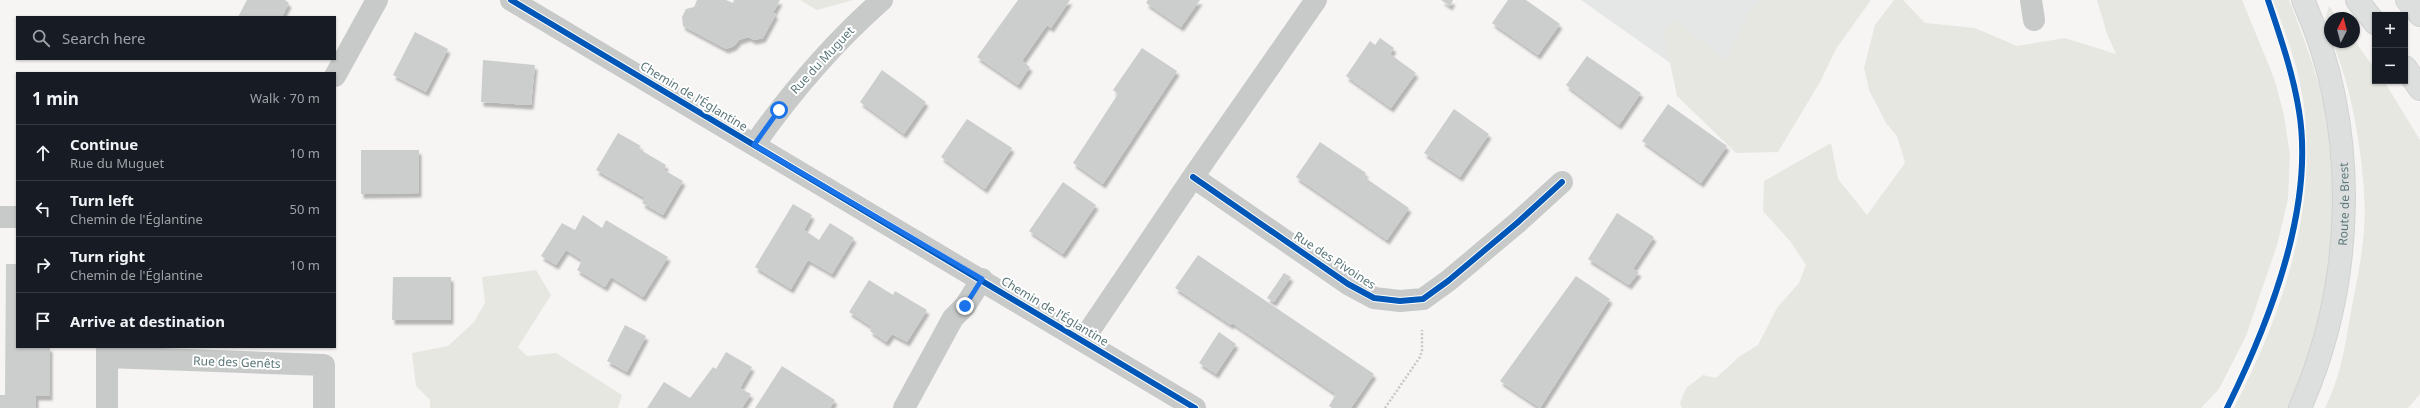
<!DOCTYPE html>
<meta charset="utf-8">
<style>
:root{--surface:#171b24;--page:#242831;--text:#f1f3f6;--muted:#9ea1a6;--line:#363941}
body{margin:0;font-family:"Noto Sans",sans-serif;background:var(--page);color:var(--text)}
.controls{position:absolute;right:12px;top:12px;display:grid;overflow:hidden;border-radius:0px;box-shadow:0 1px 3px #0004}
.controls button{width:36px;height:36px;display:grid;place-items:center;padding:0;border:0;border-bottom:1px solid var(--line);background:var(--surface);color:var(--text);font:20px sans-serif}
.compass{position:absolute;left:2324px;top:12px;width:36px;height:36px;border-radius:50%;background:var(--surface);box-shadow:0 1px 3px #0004;rotate:6deg}
.stop{position:absolute;width:12px;height:12px;margin:-9px;border:3px solid #1a73e8;border-radius:50%;background:#fff}
.stop.end{background:#1a73e8;border-color:#fff;box-shadow:0 1px 4px #0008}
.list{margin:0;padding:0;list-style:none}
h2{display:flex;justify-content:space-between;align-items:center;height:52px;margin:0;padding:0 16px;font-size:17px}
h2 small{font-size:13px;font-weight:400;color:var(--muted)}
.list li{display:grid;grid-template-columns:26px 1fr auto;gap:12px;align-items:center;box-sizing:border-box;height:56px;padding:0 16px;border-top:1px solid var(--line)}
.list b{display:block;font-size:15px;white-space:nowrap}
.list p{margin:0;font-size:13px;white-space:nowrap;color:var(--muted)}
.list em{font-size:13px;font-style:normal;color:var(--muted)}
.icon{flex:none;width:22px;height:22px;fill:none;stroke:currentColor;stroke-width:2;stroke-linecap:round;stroke-linejoin:round}
.map{position:relative;flex:none;width:2420px;height:408px;overflow:hidden}
.search{position:absolute;background:var(--surface);box-shadow:0 1px 3px #0004;left:16px;top:16px;width:320px;height:44px;display:flex;align-items:center;gap:10px;box-sizing:border-box;padding:0 14px;border-radius:0px;color:var(--muted);font-size:15px}
.panel{position:absolute;background:var(--surface);box-shadow:0 1px 3px #0004;left:16px;top:72px;width:320px;height:276px;border-radius:0px}
.map>svg:first-child{display:block}
.built{fill:#e5e7e6}
.green{fill:#e6e7e1}
.building{fill:#cccece;filter:url(#shadow)}
.lines{fill:none;stroke-linecap:round;stroke-linejoin:round}
.major-casing{stroke:#d1d2d2;stroke-width:24}
.path{stroke:#c6c8c8;stroke-width:2.5;stroke-dasharray:2 2;stroke-linecap:butt}
.minor{stroke:#c8caca;stroke-width:22}
.major{stroke:#dddfdf;stroke-width:22}
.cycleway-casing{stroke:#fff;stroke-width:8}
.cycleway{stroke:#0057b8;stroke-width:6}
.route{stroke:#1a73e8;stroke-width:5}
.labels{text-anchor:middle;dominant-baseline:central;stroke-width:4;stroke-linejoin:round;paint-order:stroke}
.street-label{font-size:12px;fill:#5c777a;stroke:#fff}
</style>
<div class="map">
<svg width="2420" height="408" viewBox="0 0 2420 408">
<defs>
<filter id="shadow"><feDropShadow dx="2.5" dy="4.5" stdDeviation="1" flood-color="#0004"/></filter>
</defs>
<rect width="100%" height="100%" fill="#f6f5f4"/>
<!-- built -->
<path class="built" d="M1581,0H1825L1758,125Z"/>
<!-- green -->
<path class="green" d="M800,0H853L817,10Z
M1762,0H1871L1836,49L1820,82L1778,152L1736,153L1677,96L1663,30L1675,21L1726,60L1748,15Z
M1894,0H1903L1925,23L1975,28L2017,46L2065,38L2116,54L2107,34L2097,0H2242L2274,78L2284,115L2290,155L2288,199L2277,245L2246,336L2219,389L2201,408H1682L1680,403L1686,388L1703,375L1716,378L1740,356L1758,345L1777,308L1799,283L1806,265L1790,241L1763,211L1764,181L1831,143L1838,179L1867,215L1905,163L1897,136L1886,123L1869,90L1864,68L1875,25Z
M2273,0H2289C2307,45 2324,93 2331,142C2342,225 2324,333 2289,408H2234C2283,312 2319,208 2303,99C2298,65 2285,32 2273,0Z
M2329,6L2338,18H2330V37L2324,23Z
M2354,40L2375,69V81H2384L2420,140V394L2408,408H2325C2339,381 2345,347 2350,317C2355,289 2362,259 2364,230C2368,180 2353,87 2332,42H2354Z
M536,270L551,295L518,347L527,356L556,353L622,395L618,408H430V400L416,386L412,353L448,346L474,322L485,303L482,277Z"/>
<!-- building -->
<path class="building" d="M247,0H285L289,3L282,17H238Z
M697,0H726L733,3L734,0H780L773,13L776,14L763,38L754,40L748,37L739,40L734,46L726,49L683,26L682,17L686,9L694,7Z
M1018,0H1070L1051,28L1047,25L1022,61L1030,67L1018,85L977,57Z
M1148,0H1200L1181,27L1146,3Z
M1441,0H1453L1450,6Z
M1508,0H1526L1560,24L1538,55L1492,23Z
M415,32L448,49L426,92L393,75Z
M1380,38L1394,48L1390,54L1416,73L1391,108L1346,76L1370,41L1375,45Z
M1142,48L1177,71L1103,184L1073,163L1118,94L1113,90Z
M1587,56L1641,93L1619,125L1566,85Z
M483,60L535,65L531,105L481,102Z
M882,70L926,102L904,134L860,102Z
M1668,104L1727,146L1701,183L1642,141Z
M1454,109L1489,134L1460,177L1424,153Z
M967,119L1012,148L985,189L941,157Z
M618,133L641,146L639,148L644,152L666,165L664,170L683,181L663,215L642,203L645,198L596,170Z
M1320,142L1366,173L1364,177L1409,208L1387,240L1296,177Z
M361,150H419V193L361,194Z
M1063,182L1096,205L1063,254L1029,231Z
M793,204L812,215L804,230L819,240L830,223L854,238L832,274L808,260L791,289L755,267Z
M1617,213L1654,237L1633,269L1639,272L1629,285L1588,259Z
M583,215L602,228L606,220L668,257L643,297L611,277L605,287L577,270L582,260L566,250L556,265L541,256L562,223L575,230Z
M1198,255L1374,374L1351,408H1332L1329,406L1336,394L1232,323L1231,325L1175,288Z
M6,264H17V347H50V396H36V408H0V395H5Z
M1284,273L1291,277L1274,302L1267,298Z
M1576,276L1610,299L1540,408L1500,381Z
M393,277H451V320H392Z
M869,280L893,295L895,291L927,310L907,342L892,334L886,342L870,331L872,327L849,312Z
M625,325L646,336L627,372L607,361Z
M1219,332L1236,344L1216,374L1199,363Z
M726,352L752,367L740,388L751,394L742,408H647L664,382L690,398L713,367L716,369Z
M782,366L835,400L830,408H755Z"/>
<g class="lines">
<!-- major casing -->
<g class="major-casing">
<g id="major">
<path d="M2357,0L2375,23"/>
<path d="M2407,0L2420,15"/>
<path d="M2405,67L2420,89"/>
<path id="s1" d="M2300,408C2356,281 2360,127 2303,0"/>
</g>
</g>
<!-- path -->
<path class="path" d="M1385,408L1420,357L1422,351V330
M2227,408C2269,323 2315,208 2299,111C2293,73 2280,36 2268,0"/>
<!-- minor -->
<path class="minor" d="M511,0L1195,408
M2031,0L2034,20
M335,76L377,0
M754,145C792,91 832,44 882,0
M1193,177L1348,284L1374,298L1400,301L1423,299L1448,281L1517,223L1562,182
M0,217H17
M1083,340L1193,177L1316,0
M107,357L324,365V408
M107,408V347
M904,408L953,318L965,306L982,279"/>
<!-- major -->
<use href="#major" class="major"/>
<!-- cycleway casing -->
<g class="cycleway-casing">
<path id="cycleway" d="M511,0L1195,408
M1193,177L1348,284L1374,298L1400,301L1423,299L1448,281L1517,223L1562,182
M2227,408C2269,323 2315,208 2299,111C2293,73 2280,36 2268,0"/>
</g>
<!-- cycleway -->
<use href="#cycleway" class="cycleway"/>
</g>
<g class="lines">
<!-- route -->
<path class="route" d="M779,110L754,145L982,279L965,306"/>
</g>
<g class="labels">
<!-- street labels -->
<g class="street-label">
<text transform="translate(822 60) rotate(-47)">Rue du Muguet</text>
<text transform="translate(694 96) rotate(31)">Chemin de l'Églantine</text>
<text stroke="none"><textPath href="#s1" startOffset="210">Route de Brest</textPath></text>
<text transform="translate(1335 260) rotate(33)">Rue des Pivoines</text>
<text transform="translate(1055 311) rotate(31)">Chemin de l'Églantine</text>
<text transform="translate(237 362) rotate(2)">Rue des Genêts</text>
</g>
</g>
</svg>
<div class="controls">
<button>+</button>
<button>−</button>
</div>
<svg class="compass" viewBox="-18 -18 36 36"><path d="M0-13l5 13h-10z" fill="#e53935"/><path d="M0 13l5-13h-10z" fill="#9ea1a6"/></svg>
<div class="stop" style="left:779px;top:110px"></div>
<div class="stop end" style="left:965px;top:306px"></div>
<div class="search"><svg class="icon" aria-label="search" viewBox="0 0 24 24"><circle cx="10" cy="10" r="6"/><path d="M15 15l6 6"/></svg>Search here</div>
<section class="panel">
<h2>1 min<small>Walk · 70 m</small></h2>
<ul class="list">
<li><svg class="icon" aria-label="ahead" viewBox="0 0 24 24"><path d="M12 20V5M6 11l6-6 6 6"/></svg><div><b>Continue</b><p>Rue du Muguet</p></div><em>10 m</em></li>
<li><svg class="icon" aria-label="left" viewBox="0 0 24 24"><path d="M17 20v-9H6M10 6l-5 5 5 5"/></svg><div><b>Turn left</b><p>Chemin de l'Églantine</p></div><em>50 m</em></li>
<li><svg class="icon" aria-label="right" viewBox="0 0 24 24"><path d="M7 20v-9h11M14 6l5 5-5 5"/></svg><div><b>Turn right</b><p>Chemin de l'Églantine</p></div><em>10 m</em></li>
<li><svg class="icon" aria-label="arrive" viewBox="0 0 24 24"><path d="M6 21V4h12l-3 4 3 4H6"/></svg><div><b>Arrive at destination</b></div></li>
</ul>
</section>
</div>
